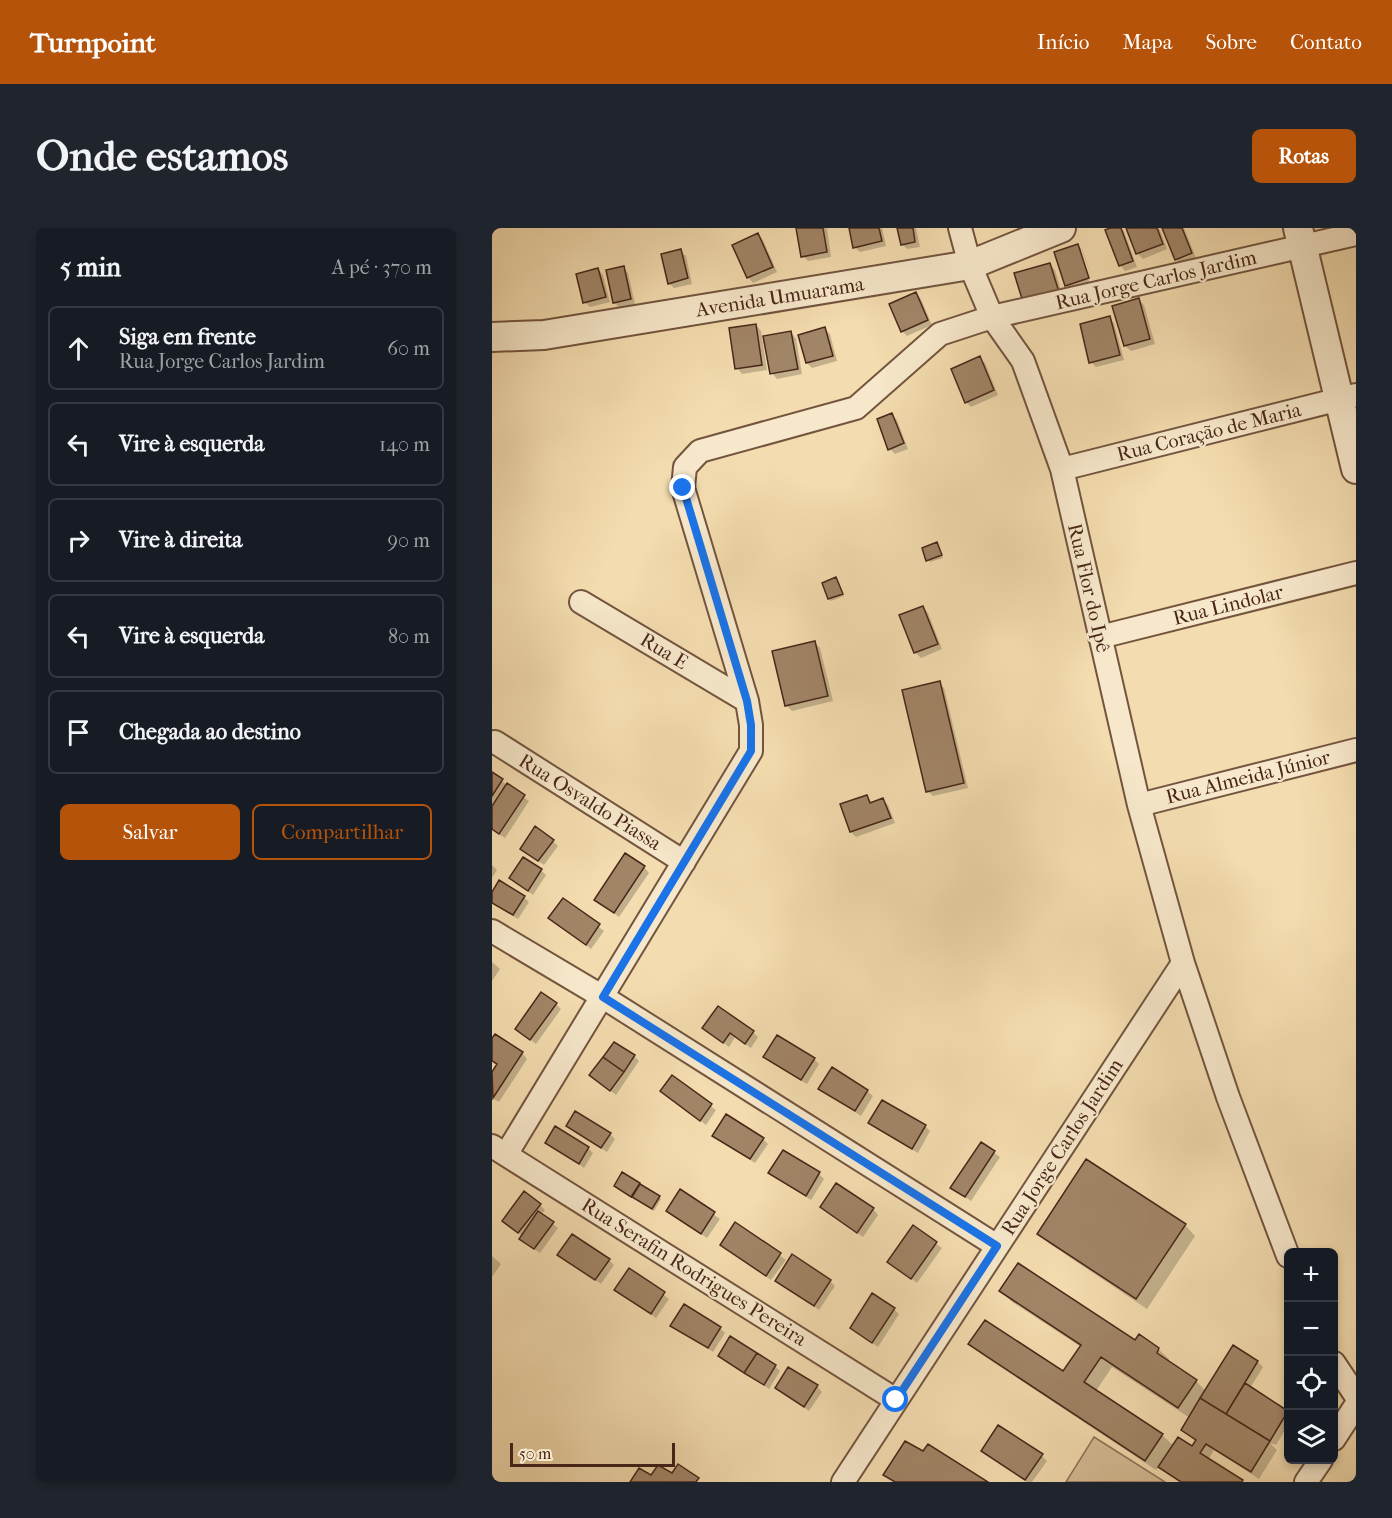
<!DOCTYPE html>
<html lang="pt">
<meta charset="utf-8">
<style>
:root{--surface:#171b24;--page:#20242c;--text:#f1f3f6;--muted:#9ea1a6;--line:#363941;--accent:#b45309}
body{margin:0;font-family:"IM FELL French Canon",serif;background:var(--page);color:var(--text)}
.controls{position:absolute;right:18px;bottom:18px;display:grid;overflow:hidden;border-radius:9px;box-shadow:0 3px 9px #0003}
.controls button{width:54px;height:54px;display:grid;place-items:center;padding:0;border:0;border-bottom:2px solid var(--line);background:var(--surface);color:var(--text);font:30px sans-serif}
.scale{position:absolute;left:18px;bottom:15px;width:165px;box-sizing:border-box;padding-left:6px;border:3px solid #482719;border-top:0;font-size:16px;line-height:21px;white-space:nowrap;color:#482719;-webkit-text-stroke:4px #f7e8cb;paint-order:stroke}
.stop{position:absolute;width:18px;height:18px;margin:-14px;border:4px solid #1a73e8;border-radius:50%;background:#fff}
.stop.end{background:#1a73e8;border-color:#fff;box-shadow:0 2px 6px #0008}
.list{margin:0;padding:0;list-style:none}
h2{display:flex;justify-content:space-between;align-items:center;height:78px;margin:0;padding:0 24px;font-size:26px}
h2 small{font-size:20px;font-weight:400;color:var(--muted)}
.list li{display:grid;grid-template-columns:39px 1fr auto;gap:18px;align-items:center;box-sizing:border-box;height:84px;margin:0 12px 12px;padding:0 12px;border:2px solid var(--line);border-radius:9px}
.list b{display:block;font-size:22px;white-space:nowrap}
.list p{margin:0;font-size:20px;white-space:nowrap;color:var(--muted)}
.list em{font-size:20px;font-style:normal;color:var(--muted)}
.actions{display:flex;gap:12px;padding:18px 24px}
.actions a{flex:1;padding:14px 0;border:2px solid var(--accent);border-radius:9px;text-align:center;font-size:21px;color:var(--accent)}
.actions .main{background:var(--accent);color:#fff}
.icon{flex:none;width:33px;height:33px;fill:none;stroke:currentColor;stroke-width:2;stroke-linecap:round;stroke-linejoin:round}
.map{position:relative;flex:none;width:864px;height:1254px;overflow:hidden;border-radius:9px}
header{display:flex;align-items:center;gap:36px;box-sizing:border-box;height:84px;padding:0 30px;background:var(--accent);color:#fff}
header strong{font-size:28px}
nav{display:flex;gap:33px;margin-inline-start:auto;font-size:21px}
.intro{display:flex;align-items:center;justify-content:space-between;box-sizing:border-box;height:144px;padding:0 36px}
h1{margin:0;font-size:42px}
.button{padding:15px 27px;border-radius:9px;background:var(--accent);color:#fff;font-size:21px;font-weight:700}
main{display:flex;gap:36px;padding:0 36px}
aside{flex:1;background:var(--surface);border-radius:9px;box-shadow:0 3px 9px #0003}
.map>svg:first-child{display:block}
.green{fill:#d6bd96;stroke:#8f7258;stroke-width:1.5}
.shadow{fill:#0003;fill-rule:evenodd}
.building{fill:#a18567;stroke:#482719;stroke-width:1.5}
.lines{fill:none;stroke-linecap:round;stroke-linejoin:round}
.minor-casing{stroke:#73543e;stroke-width:26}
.tertiary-casing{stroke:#73543e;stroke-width:32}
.minor{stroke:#f7e8cb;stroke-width:22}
.tertiary{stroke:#f7e8cb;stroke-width:28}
.route{stroke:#1a73e8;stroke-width:8}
.labels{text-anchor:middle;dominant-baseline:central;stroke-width:4.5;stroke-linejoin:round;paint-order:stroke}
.street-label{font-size:20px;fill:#482719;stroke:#f7e8cb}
</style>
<header>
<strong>Turnpoint</strong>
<nav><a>Início</a><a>Mapa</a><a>Sobre</a><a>Contato</a></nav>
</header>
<div class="intro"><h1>Onde estamos</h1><a class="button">Rotas</a></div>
<main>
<aside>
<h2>5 min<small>A pé · 370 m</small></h2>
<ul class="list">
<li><svg class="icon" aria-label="ahead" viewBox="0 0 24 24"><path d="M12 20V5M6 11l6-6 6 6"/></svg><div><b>Siga em frente</b><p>Rua Jorge Carlos Jardim</p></div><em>60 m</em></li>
<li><svg class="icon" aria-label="left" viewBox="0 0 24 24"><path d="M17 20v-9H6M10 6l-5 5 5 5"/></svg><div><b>Vire à esquerda</b></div><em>140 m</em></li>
<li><svg class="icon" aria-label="right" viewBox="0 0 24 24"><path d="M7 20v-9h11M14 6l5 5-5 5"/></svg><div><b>Vire à direita</b></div><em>90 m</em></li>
<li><svg class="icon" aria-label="left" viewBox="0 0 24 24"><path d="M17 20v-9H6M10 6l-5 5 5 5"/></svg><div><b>Vire à esquerda</b></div><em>80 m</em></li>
<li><svg class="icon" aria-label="arrive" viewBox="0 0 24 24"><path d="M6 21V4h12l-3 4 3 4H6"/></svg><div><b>Chegada ao destino</b></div></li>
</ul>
<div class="actions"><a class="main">Salvar</a><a>Compartilhar</a></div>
</aside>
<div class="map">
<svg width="864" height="1254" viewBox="0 0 864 1254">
<rect width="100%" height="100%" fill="#f3dcaf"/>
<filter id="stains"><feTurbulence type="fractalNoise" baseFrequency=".00333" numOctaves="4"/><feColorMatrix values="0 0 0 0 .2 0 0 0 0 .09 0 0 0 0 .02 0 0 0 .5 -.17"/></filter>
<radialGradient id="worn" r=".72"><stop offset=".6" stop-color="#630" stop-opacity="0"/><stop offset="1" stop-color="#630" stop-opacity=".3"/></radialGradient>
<!-- green -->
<path class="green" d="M602,1209L673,1254H574Z"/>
<!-- shadow -->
<path class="shadow" d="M306,0H335L339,29L316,33L311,28Z
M358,0H390L394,18L368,24L362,19Z
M407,0H424L428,19L415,21L410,16Z
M623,0H629L632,4L645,39L633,43L628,37Z
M636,0H667L675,21L651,31L645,25Z
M671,0H692L704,30L689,36L684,31Z
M266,7L271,12L285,44L261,55L256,49Z
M586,17L591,23L602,55L590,22H587L598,56L579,62L574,57Z
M188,23L194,28L200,56L182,60L177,55Z
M558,37L563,42L571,69L532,74Z
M131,40L136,45L143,76L128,80L122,75Z
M106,41L111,47L118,74L98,79L93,74Z
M424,65L429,71L440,97L415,108L410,103Z
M647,72L652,77L663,116L639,123L633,118L622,79Z
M617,90L622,95L632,132L604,139L599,134Z
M264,97L269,103L275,142L250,146L245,140Z
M333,101L338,106L345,133L320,140L315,135Z
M299,105L304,110L310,146L285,151L280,145Z
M487,130L493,135L506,167L479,179L474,174Z
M400,187L405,192L416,221L403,226L398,221Z
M445,316L451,330L438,334L436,332Z
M344,351L352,368L339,373L337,371Z
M431,379L436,385L450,421L429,430L424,425L409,388Z
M323,415L328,420L341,473L300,483L295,478Z
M447,455L452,460L476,560L441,568L436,563Z
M0,546L37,573L13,610L0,602Z
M375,568L381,576L391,572L396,577L403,595L364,609L359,604L349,577Z
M61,613L66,618L52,637L35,626Z
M0,637L5,642L0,650Z
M152,639L157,645L127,689L109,676Z
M49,642L54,647L41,667L19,650Z
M0,667L32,669L37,674L26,691L2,677L0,675Z
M71,672L112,703L99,721L58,690Z
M0,734L8,741L0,753Z
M64,776L69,781L44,816L25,801Z
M212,800L261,804L266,809L259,820L243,809L237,819Z
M0,813L30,825L35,831L7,874L0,870V846L6,837L0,833Z
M142,828L147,833L124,867L99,847Z
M273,829L322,831L327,836L315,856L278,834Z
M180,849L224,882L214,897L170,863Z
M328,861L375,863L381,868L369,888Z
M378,895L433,898L438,903L426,925L383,900Z
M76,898L118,906L123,911L115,924Z
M222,908L271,911L276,916L263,935Z
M55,914L96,920L101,925L92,940Z
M489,916L508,929L479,973L460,960Z
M278,945L327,946L332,951L319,972Z
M131,946L169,971L162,983L126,960Z
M189,963L228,991L215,1010L181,987Z
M48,977L53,982L49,987L66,1000L48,1025L34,1016L29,1010L30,1008L12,993Z
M330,979L381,981L386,987L371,1009Z
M244,996L294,1032L279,1052L230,1017Z
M693,997L703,1008L655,1081L558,1016L547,1006Z
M421,999L450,1020L425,1055L397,1034Z
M67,1027L117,1032L122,1037L109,1056Z
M0,1028L9,1036L0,1049Z
M137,1042L177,1071L164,1090L129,1066Z
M285,1052L338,1053L343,1058L327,1082Z
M509,1063L644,1114L666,1121L677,1131L676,1134L704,1153L714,1163L766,1134L771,1139L758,1160L796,1185V1197L784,1217L778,1215L785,1222L767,1251L722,1222L716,1232L751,1254H687L667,1238L664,1242L489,1126L478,1116L572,1145L589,1119L520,1074ZM620,1139L698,1190L691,1202L704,1214L700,1220L682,1218L670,1207L604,1163Z
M402,1081L407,1086L386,1119L360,1100Z
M180,1097L228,1100L233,1105L221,1124Z
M228,1128L283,1138L288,1143L277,1161Z
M325,1158L330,1164L317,1183L284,1160Z
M496,1228H550L555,1233L540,1254H535Z"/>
<!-- building -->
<path class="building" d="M304,0H331L335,24L309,29Z
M357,0H387L390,13L361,20Z
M405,0H421L423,14L409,17Z
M618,0H629L641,33L627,38L613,2Z
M634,0H665L671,16L644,26Z
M670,0H690L700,25L683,32Z
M266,5L281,39L255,50L240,17Z
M586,16L597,50L573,58L562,24Z
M189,21L196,50L176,56L169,26Z
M558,35L567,64L531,74L522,45Z
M132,38L139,71L121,75L114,42Z
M106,40L114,69L91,75L84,46Z
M424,64L436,92L409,104L397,76Z
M647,70L658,111L632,118L620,78Z
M618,88L628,127L597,135L588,96Z
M264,96L270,137L243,141L237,100Z
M333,99L341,128L314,135L306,107Z
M299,103L306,141L278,146L271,108Z
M488,128L502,162L473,175L459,141Z
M400,185L412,215L396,222L385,191Z
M445,314L450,327L434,333L430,320Z
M344,349L351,366L336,371L330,355Z
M431,378L446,416L422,425L407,387Z
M323,413L336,468L293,478L280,423Z
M448,453L472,555L434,564L410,462Z
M0,544L11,551L0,568Z
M15,555L33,567L7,606L0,601V578Z
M375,567L378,575L391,570L399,590L358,604L348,576Z
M43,598L62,612L46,633L28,621Z
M133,625L153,638L122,685L102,672Z
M31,629L50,641L36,663L17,650Z
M7,652L33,668L21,687L0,675V664Z
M71,670L108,696L94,717L56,690Z
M49,764L65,775L38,812L23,801Z
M226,778L262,803L253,816L238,805L231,815L210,800Z
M3,806L31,824L1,870L0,844L5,836L0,833V810Z
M285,807L323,830L309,852L271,829Z
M122,814L143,827L132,844L111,829Z
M111,829L132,844L118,863L97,847Z
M340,839L376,862L363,883L326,861Z
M180,847L220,876L208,893L168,863Z
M390,872L434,897L420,921L376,895Z
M83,883L119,905L109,920L74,898Z
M234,886L272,910L258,931L220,908Z
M63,898L97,919L87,936L53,915Z
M489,914L503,923L473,969L458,960Z
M291,922L328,944L314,968L276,945Z
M594,931L694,996L644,1071L545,1006Z
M130,944L148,955L139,969L122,958Z
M344,955L382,980L365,1005L328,979Z
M148,956L168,968L160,981L140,969Z
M188,961L223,984L209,1006L174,983Z
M32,963L49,976L26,1005L10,993Z
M46,983L62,994L42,1021L27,1011Z
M243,994L289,1025L274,1048L228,1017Z
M421,997L445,1014L419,1051L395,1034Z
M80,1006L118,1031L103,1052L65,1027Z
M300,1026L339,1052L322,1078L283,1053Z
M526,1035L643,1112L647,1106L667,1120L665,1125L705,1152L686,1180L609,1129L592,1154L671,1206L653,1233L476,1116L493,1092L571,1143L589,1117L507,1063Z
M137,1040L173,1064L159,1086L122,1062Z
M380,1065L403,1080L380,1115L358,1100Z
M192,1076L229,1099L216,1120L178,1098Z
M238,1108L265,1125L252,1145L226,1128Z
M741,1117L766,1133L734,1186L708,1170Z
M265,1125L284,1137L272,1157L252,1145Z
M296,1139L326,1157L312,1179L283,1160Z
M753,1155L796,1183L778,1213L734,1186Z
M708,1170L778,1213L759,1244L714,1216L708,1225L751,1252L750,1254H689L666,1239L686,1209L700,1218L704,1212L689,1202Z
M506,1197L551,1226L533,1252L489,1223Z
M413,1213L431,1223L436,1216L496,1254H403L391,1247Z
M186,1236L207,1250L204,1254H138L147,1240L159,1247L166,1237L180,1245Z"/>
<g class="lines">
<!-- minor casing -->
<g class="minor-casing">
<path id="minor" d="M468,0L478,37L500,89L531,133L570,241L647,577L691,735L736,869L796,1028
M570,241L864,167
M89,374L255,473
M608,409L864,345
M3,514L192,634
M647,577L864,522
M0,703L111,769L505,1018
M0,918L404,1172
M15,925L259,523V497L255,473L191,260L193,239L208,223L364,180L448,106L500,89L864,6
M842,1135L864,1168
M842,1211L864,1177
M351,1254L691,735
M814,1254L829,1232"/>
</g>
<!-- tertiary casing -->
<g class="tertiary-casing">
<path id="tertiary" d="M806,0L864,241
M0,109L52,107L478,37L569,0"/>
</g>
<!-- minor -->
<use href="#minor" class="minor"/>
<!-- tertiary -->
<use href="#tertiary" class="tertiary"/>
</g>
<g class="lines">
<!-- route -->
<path class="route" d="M191,260L255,473L259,497V523L111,769L505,1018L404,1172"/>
</g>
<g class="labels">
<!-- street labels -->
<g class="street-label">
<text transform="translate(664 52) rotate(-13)">Rua Jorge Carlos Jardim</text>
<text transform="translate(288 69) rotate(-9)">Avenida Umuarama</text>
<text transform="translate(717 204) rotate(-14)">Rua Coração de Maria</text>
<text transform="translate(597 360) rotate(77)">Rua Flor do Ipê</text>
<text transform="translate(736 377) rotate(-14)">Rua Lindolar</text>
<text transform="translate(172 423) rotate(31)">Rua E</text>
<text transform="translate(756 549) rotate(-14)">Rua Almeida Júnior</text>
<text transform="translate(98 574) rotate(32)">Rua Osvaldo Piassa</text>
<text transform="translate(570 919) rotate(-57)">Rua Jorge Carlos Jardim</text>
<text transform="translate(202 1044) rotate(32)">Rua Serafin Rodrigues Pereira</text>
</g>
</g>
<rect width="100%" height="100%" filter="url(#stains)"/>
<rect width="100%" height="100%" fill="url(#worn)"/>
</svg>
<div class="controls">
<button>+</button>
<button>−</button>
<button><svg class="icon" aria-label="locate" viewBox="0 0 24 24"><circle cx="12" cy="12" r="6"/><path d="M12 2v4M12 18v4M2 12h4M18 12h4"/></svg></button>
<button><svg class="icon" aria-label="layers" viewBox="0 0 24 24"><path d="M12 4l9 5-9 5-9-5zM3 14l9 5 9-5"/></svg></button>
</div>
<div class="scale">50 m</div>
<div class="stop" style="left:404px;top:1172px"></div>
<div class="stop end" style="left:191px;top:260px"></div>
</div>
</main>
